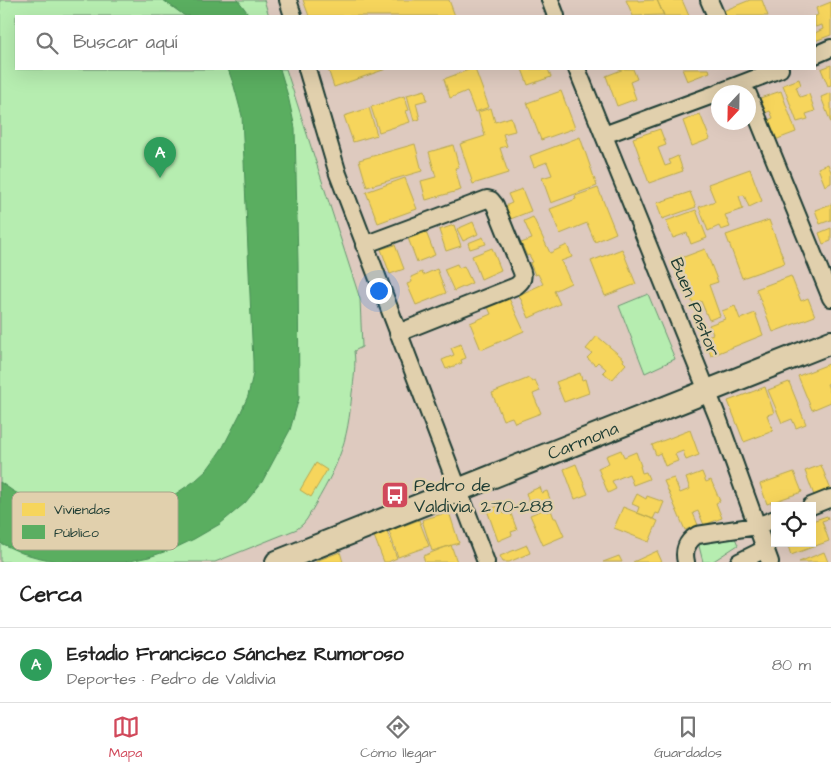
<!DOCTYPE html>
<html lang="es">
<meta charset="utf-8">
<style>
:root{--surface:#fff;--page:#f2f2f2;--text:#222;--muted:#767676;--line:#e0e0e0;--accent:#d1495b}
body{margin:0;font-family:"Architects Daughter",sans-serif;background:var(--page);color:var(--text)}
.controls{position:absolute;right:15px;bottom:15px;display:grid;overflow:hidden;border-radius:0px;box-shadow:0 5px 20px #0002}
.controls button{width:45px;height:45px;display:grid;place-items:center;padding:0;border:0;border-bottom:1px solid var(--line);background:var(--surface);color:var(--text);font:25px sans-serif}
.compass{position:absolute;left:711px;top:85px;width:45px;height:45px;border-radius:50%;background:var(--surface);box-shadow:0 5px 20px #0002;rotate:202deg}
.you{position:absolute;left:378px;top:290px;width:18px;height:18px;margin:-12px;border:4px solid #fff;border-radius:50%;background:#1a73e8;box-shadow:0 0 0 8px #1a73e833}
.badge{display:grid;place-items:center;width:32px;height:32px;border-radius:50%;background:var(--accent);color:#fff;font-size:16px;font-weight:700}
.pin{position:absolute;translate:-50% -41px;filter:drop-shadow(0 1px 2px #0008)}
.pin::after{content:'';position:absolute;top:26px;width:18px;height:15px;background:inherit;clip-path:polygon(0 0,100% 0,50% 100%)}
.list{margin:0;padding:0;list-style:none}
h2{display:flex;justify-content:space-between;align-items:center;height:65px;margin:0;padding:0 20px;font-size:21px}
h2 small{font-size:16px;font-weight:400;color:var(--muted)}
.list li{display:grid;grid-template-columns:32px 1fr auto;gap:15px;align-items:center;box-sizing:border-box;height:75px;padding:0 20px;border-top:1px solid var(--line)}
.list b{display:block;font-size:19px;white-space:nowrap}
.list p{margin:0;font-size:16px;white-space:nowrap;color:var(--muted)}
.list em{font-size:16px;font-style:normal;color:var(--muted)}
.icon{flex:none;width:28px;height:28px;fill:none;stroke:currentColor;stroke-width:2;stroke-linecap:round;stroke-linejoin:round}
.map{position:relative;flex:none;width:831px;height:562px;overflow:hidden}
.search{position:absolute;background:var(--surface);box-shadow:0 5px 20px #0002;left:15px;right:15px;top:15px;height:55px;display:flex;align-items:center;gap:12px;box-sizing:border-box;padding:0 18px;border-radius:0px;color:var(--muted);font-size:19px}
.sheet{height:140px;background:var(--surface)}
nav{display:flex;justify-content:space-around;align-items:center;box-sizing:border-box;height:70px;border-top:1px solid var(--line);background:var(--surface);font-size:14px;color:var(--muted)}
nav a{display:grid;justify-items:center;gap:2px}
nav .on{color:var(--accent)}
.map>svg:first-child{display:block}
.green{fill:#b6edb0;stroke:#6a9572}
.homes{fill:#f6d55c;stroke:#b6a750}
.public{fill:#5aae61;stroke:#488c54}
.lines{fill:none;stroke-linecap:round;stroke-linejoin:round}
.street-casing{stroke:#1f3d34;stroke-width:20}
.secondary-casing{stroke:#1f3d34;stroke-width:26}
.street{stroke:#e1d0ad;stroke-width:16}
.secondary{stroke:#e1d0ad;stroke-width:22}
.labels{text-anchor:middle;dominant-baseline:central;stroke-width:5;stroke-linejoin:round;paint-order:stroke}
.street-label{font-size:18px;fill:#1f3d34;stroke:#e1d0ad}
.poi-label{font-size:18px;fill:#1f3d34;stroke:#e1d0ad;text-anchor:start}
.key{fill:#e1d0ad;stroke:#a7a489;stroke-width:1}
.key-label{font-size:14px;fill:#1f3d34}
</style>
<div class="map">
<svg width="831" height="562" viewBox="0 0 831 562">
<rect width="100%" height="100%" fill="#decabf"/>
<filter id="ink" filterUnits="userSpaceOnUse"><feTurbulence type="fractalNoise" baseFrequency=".02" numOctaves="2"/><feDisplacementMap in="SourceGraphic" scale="10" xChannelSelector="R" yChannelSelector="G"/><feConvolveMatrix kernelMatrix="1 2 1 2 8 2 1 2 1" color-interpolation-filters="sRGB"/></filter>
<g filter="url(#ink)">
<!-- green -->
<path class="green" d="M0,0H264L269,16H16V69H286L360,299L362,347L354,351C356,364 354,380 352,393C350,415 347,437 339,457C331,479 318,499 307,519L303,524L297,529L215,562H0Z
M648,294L675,359L645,373L619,306Z
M735,538L738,545L712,562H703L699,546L700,544Z"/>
<!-- homes -->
<path class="homes" d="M303,0H449L455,16H309Z
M626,0H638V1L657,0L664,15L633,16Z
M657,0H682L689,16H664Z
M750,0H762L768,16H725L723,11Z
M831,2V35L815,41V33L823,29L822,25L815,27V16L818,15L816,8Z
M831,65V85L828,86L821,69Z
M328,69H386L334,87Z
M471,69H475L489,107L475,112L467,91L450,98L444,79Z
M522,69H548L551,77L528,85Z
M624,69H633L637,79L630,82L636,99L617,106L606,76Z
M682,69H709L710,72L687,81Z
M799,79L801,85L796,87L800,97L809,94L815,111L806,114L808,119L797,122L783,85Z
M425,90L427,100L416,103L420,119L414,121L407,95Z
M561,91L575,128L541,140L527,103Z
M781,91L796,132L775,140L768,120L773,118L770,111L765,113L760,98Z
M831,93V123L821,97Z
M404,96L409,110L406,111L410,122L379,132L371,107Z
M369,108L377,135L353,142L344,116Z
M491,108L495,122L511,117L515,131L503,134L507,146L500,148L508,173L473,184L460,144L485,136L478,112Z
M700,114L710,139L692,146L683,121Z
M660,129L666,145L658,148L665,166L671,164L669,160L678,156L683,171L649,183L633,138Z
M580,137L597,186L551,203L542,178L552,175L547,162L534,167L530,156Z
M415,144L422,171L367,187L359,160Z
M453,145L459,167L455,168L461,190L426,200L421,181L436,177L429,152Z
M828,164L831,172V183L825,186L818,168Z
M750,169L762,201L749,207L744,195L739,196L743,209L725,215L730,227L721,230L719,226L708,231L699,207L715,201L708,184Z
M405,178L417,209L378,223L366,192Z
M598,188L616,233L595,242L587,223L560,234L550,209L576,199L575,196Z
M522,189L531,211L508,220L503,207L512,203L508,194Z
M690,192L696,207L662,219L657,203Z
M831,204V220L820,224L815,210Z
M696,210L707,238L691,244L687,233L673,238L666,221Z
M533,217L550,253L567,245L572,257L561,261L571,283L554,291L560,304L529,318L519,295L543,284L538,274L535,275L530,263L533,262L529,255L527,256L521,243L532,239L524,221Z
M769,220L785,263L742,278L726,235Z
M473,222L478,234L463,241L457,229Z
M454,225L461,246L446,251L439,230Z
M831,228V241L823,244L819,233Z
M426,232L435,255L417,262L408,238Z
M483,237L486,244L470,249L468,243Z
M395,245L404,269L390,274L381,249Z
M492,248L501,270L481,279L472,256Z
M622,249L636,284L605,296L591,261Z
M705,249L718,282L709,285L720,316L709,320L701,301L693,304L676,260Z
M457,264L459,268L464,266L472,283L454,291L444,269Z
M437,269L446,293L416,305L407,284L412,282L411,277L422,272L423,275Z
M791,276L801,301L808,298L815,316L773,332L756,289Z
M508,296L524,331L481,350L470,323L491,314L487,305Z
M735,306L740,319L755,313L763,335L711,356L704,337L713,334L709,325L725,319L722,311Z
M597,336L624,359L623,361L626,364L612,380L603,372L606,369L598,362L595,365L587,358L592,353L586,349Z
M461,344L466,358L461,360L462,363L446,369L442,360L454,355L451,348Z
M829,364L831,370V382L827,384L831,394V402L812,410L798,376Z
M580,373L582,380L585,379L589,393L564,402L556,382Z
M529,378L532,382L535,380L540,391L533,394L541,413L515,423L512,417L503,420L492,393Z
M789,382L806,424L796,428L792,419L782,423L768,390Z
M765,387L774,413L767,415L773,431L744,442L728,401Z
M690,430L699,455L686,460L683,451L675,454L678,461L665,466L660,453L656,455L652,445Z
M621,450L624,457L636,452L641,466H640L642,473L646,472L649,479L633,485L629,474L612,481L616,489L608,493L598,468L609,463L606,456Z
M316,463L327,470L311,497L300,490Z
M576,464L588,494L575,499L564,469Z
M821,465L831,490L815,498L805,471Z
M702,472L706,482L711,480L720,501L716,503L722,518L704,525L698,511L693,513L698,525L685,530L664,481L674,478L680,493L690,489L686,478Z
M794,472L802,492L767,504L760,484Z
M540,487L542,493L547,491L550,499L546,500L548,503L541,506L539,502L530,506L526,493Z
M637,494L646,499L647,496L664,502L659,514L656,513L653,519L637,513L639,507L632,504Z
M501,505L504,514L510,511L517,530L511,532L512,535L498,541L487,510Z
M623,507L658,521L649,542L614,528Z
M545,509L547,512L551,510L554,518H556L564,536L543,545L530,515Z
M449,512L459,543L432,551L422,520Z
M827,516L828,519L822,521L829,541L791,555L787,543H812V521Z
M419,520L429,546L398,557L389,531Z
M387,532L397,558L388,562H384L374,536Z
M451,545L457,562H425L423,556Z
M527,545L530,553L509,562H503L500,556Z
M657,551L662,562H633Z
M340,552L343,562H316V561Z
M824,552L828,562H799Z
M619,556L622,562H603Z"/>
<!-- public -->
<path class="public" d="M163,0H238L250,16H185Z
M228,69H280L288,96L295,128L298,263L299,398L290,430L262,482L245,503L220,524L194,539L173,549L149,557L125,562H59L36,557L22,553L0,543V482L13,491L37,504L76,513L106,515L129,512L171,497L196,480L206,471L214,460L223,447L240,414L248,396L253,374V362L242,116L234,86Z"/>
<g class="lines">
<!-- street casing -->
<g class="street-casing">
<path id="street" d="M288,0L293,16
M550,0L556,16
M709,0L716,16
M815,55L831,48
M307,69L338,174L486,562
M577,69L718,418L770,562
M720,92L780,69
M748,94L831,298
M604,135L718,93
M364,245L487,199L491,200L495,205L522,272C524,279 521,282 516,286L398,333
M811,506L831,498
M686,562C683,550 687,541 697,535L757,526L775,519
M739,562L765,549"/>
</g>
<!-- secondary casing -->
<g class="secondary-casing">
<g id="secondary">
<path id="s1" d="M277,562L831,342"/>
</g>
</g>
<!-- street -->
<use href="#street" class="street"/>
<!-- secondary -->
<use href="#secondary" class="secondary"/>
</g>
</g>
<!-- icons -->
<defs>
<g id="bus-square" transform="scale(1.4375)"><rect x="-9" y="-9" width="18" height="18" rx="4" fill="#d1495b" stroke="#e1d0ad"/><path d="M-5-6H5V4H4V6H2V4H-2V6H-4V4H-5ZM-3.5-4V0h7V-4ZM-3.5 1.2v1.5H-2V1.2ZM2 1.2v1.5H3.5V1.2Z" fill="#fff"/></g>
</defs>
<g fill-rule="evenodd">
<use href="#bus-square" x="395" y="495"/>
</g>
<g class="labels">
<!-- street labels -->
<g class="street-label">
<text transform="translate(695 307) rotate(68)">Buen Pastor</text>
<text stroke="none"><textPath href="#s1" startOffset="329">Carmona</textPath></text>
</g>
<!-- poi labels -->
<g class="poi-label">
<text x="414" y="485">Pedro de<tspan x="414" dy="21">Valdivia, 270-288</tspan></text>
</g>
</g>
<!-- legend -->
<rect x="12" y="492" width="166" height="58" rx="8" class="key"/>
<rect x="22" y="503" width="23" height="13" fill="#f6d55c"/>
<rect x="22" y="525" width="23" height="14" fill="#5aae61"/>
<g class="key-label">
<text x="54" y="514">Viviendas</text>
<text x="54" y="537">Público</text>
</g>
</svg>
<div class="controls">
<button><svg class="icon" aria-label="locate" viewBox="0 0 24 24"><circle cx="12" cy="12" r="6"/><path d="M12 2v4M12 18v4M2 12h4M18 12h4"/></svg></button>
</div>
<svg class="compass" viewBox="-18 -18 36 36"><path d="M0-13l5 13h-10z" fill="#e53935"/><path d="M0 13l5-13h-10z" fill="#767676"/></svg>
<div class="you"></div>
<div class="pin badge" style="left:160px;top:178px;background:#2e9e5b">A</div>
<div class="search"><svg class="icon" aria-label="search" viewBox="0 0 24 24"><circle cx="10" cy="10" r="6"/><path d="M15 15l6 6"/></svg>Buscar aquí</div>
</div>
<section class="sheet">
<h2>Cerca<small></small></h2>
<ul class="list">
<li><span class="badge" style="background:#2e9e5b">A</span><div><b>Estadio Francisco Sánchez Rumoroso</b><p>Deportes · Pedro de Valdivia</p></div><em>80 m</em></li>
</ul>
</section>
<nav>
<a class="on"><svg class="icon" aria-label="map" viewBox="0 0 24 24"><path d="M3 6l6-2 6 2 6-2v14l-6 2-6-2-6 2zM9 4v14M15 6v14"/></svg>Mapa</a>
<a><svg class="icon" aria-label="directions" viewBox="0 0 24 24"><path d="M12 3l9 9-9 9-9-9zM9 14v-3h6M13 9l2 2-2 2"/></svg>Cómo llegar</a>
<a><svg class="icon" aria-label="saved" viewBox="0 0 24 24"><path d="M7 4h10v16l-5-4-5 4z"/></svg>Guardados</a>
</nav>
